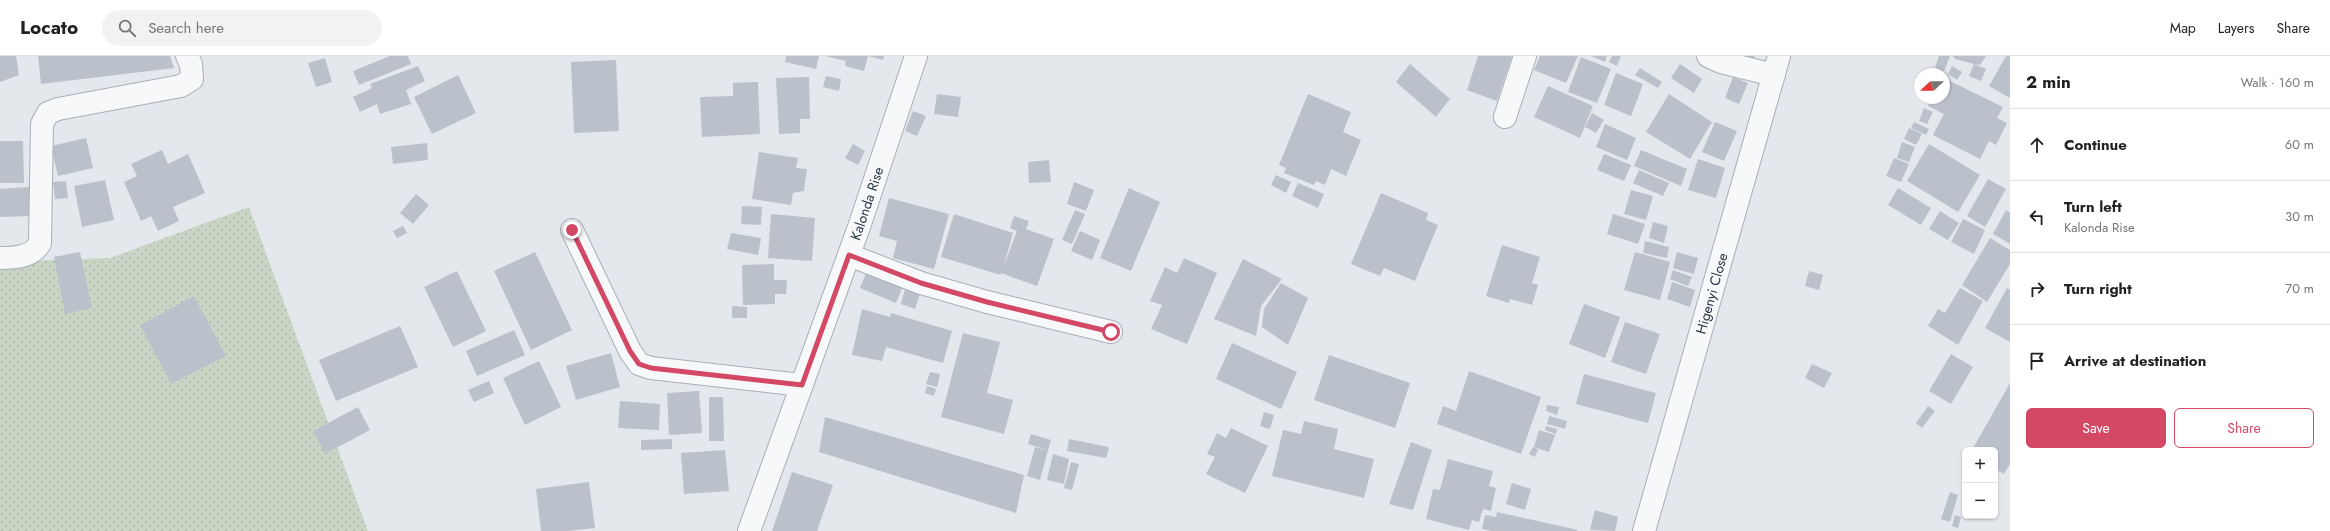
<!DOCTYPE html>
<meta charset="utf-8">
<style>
:root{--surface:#fff;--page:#f2f2f2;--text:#222;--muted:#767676;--line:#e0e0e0;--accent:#d24865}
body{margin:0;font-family:Jost,sans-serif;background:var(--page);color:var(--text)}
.controls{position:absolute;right:12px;bottom:12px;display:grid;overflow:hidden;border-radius:6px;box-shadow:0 1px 3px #0004}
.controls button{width:36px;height:36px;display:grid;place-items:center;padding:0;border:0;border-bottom:1px solid var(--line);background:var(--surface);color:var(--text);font:20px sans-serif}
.compass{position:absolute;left:1914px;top:12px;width:36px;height:36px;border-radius:50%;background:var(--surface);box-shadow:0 1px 3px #0004;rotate:248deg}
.stop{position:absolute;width:12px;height:12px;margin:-9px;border:3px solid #d24865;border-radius:50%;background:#fff}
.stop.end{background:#d24865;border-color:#fff;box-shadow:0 1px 4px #0008}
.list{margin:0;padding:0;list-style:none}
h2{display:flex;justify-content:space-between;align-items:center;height:52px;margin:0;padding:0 16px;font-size:17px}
h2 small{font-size:13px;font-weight:400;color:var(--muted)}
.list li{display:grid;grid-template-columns:26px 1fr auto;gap:12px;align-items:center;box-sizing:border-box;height:72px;padding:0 16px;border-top:1px solid var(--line)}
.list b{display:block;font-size:15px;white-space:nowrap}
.list p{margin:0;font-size:13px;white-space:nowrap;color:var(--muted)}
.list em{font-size:13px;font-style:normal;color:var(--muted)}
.actions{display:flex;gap:8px;padding:12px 16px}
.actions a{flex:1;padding:9px 0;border:1px solid var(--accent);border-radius:6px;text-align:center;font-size:14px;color:var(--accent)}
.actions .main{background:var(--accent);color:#fff}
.icon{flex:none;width:22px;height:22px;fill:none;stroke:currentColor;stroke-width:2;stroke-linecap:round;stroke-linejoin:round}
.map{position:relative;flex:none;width:2010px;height:475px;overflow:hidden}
header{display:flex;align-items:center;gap:24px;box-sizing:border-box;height:56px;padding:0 20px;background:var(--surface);border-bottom:1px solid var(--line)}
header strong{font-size:19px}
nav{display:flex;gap:22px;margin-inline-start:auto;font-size:14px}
.search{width:280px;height:36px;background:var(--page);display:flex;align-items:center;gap:10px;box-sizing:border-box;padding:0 14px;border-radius:22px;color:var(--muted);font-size:15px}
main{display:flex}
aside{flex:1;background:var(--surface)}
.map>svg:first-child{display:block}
.grass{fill:url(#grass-dots)}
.building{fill:#bbc1ca}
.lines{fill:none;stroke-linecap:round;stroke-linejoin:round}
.minor-casing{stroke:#a9aeb7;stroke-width:24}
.minor{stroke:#f7f8fa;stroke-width:22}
.route{stroke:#d24865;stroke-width:5}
.labels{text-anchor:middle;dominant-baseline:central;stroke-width:3.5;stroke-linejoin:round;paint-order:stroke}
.street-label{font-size:14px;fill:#2b3645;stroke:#f4f6f9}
</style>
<header>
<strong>Locato</strong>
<div class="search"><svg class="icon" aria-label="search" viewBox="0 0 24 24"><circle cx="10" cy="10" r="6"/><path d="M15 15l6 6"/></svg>Search here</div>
<nav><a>Map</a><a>Layers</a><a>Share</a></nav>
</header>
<main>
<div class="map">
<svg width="2010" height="475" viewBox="0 0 2010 475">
<defs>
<pattern id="grass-dots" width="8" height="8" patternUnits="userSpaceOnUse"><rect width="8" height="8" fill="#cad6c5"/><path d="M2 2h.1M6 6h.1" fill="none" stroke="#aeb8ab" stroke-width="1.8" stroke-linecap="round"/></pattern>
</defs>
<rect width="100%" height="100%" fill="#e4e7ec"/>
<!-- grass -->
<path class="grass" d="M249,151L368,475H0V206L110,202Z"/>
<!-- building -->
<path class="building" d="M0,0H16L19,19L0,26Z
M38,0H170L174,12L41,28Z
M390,0H408L411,8L359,29L353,15Z
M786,0H819L816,13L785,6Z
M825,0H868L864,15L845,10L846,5Z
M868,0H884L883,4Z
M1478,0H1512L1497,45L1467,34Z
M1540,0H1578L1566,27L1534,14Z
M1591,0H1607L1605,6Z
M1612,0H1621L1617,10L1609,6Z
M1744,0H1755L1753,9L1743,7Z
M1939,0H1950L1944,15L1935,11Z
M1953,0H1986L1980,9L1974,8L1986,13L1981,25L1969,20L1974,8L1955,3Z
M2006,0H2010V42L1989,30Z
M1581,1L1611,13L1597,47L1568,36Z
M325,2L332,26L316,31L308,7Z
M616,4L619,75L574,77L571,6Z
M1410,8L1450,43L1436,61L1396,26Z
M1680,8L1702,23L1694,37L1671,22Z
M418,10L425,25L406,34L411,48L380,58L377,48L360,56L353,41L372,32L370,28Z
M1952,10L1962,16L1957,24L1948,18Z
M1640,12L1662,26L1658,32L1635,19Z
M1616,17L1643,28L1631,60L1604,49Z
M458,19L476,57L432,78L414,41Z
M826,20L841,23L839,35L823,31Z
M809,21L810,63H800V77L779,78L776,22Z
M1733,21L1748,27L1739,48L1725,42Z
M1944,22L2003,51L1997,62L2007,67L1996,89L1989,85L1980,103L1933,79L1944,58L1928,50L1932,42H1944Z
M758,26L760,78L702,81L700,41L733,40V27Z
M1548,30L1593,50L1580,82L1534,61Z
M937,38L961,41L958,61L934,58Z
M1308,38L1351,56L1343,76L1361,84L1346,120L1331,113L1325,129L1316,125L1314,129L1284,117L1286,112L1279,109Z
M1669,38L1712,66L1690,103L1646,76Z
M1924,52L1933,56L1927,68L1919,65Z
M913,55L926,60L917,80L905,75Z
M1592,57L1604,64L1596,77L1585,71Z
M1715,66L1737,75L1724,105L1702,96Z
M1914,66L1929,73L1926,79L1911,72Z
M1605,68L1636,82L1627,104L1596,91Z
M1909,72L1922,78L1916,89L1904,83Z
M86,82L93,112L58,120L51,90Z
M0,85H23L24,127H0Z
M1902,86L1915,91L1909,106L1897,102Z
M427,87L428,104L393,108L391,91Z
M853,88L865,95L858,109L845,102Z
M1929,88L1980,119L1958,156L1907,125Z
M162,94L168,108L188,98L205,137L173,151L179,165L158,175L151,160L141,165L124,126L137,120L131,108Z
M1641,94L1687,113L1681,130L1634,110Z
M759,96L798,102L796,112L807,113L804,135L793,137L791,149L752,143Z
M1604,98L1631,109L1624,125L1597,114Z
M1894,102L1909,108L1901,126L1886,120Z
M1698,103L1725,112L1716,142L1688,134Z
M1049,104L1051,126L1029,127L1028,106Z
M1639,114L1669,127L1663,140L1633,127Z
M1276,119L1291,126L1286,137L1271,129Z
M1988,123L2006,133L1985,171L1967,160Z
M105,124L114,164L82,171L74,130Z
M66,125L68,142L55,143L53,126Z
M1074,126L1094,134L1086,155L1067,148Z
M1298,127L1324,138L1318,152L1292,140Z
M29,131L30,160L0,161V133Z
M1129,132L1160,146L1131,215L1100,202Z
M1898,132L1931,152L1921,169L1888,149Z
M1631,134L1653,140L1646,164L1624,158Z
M1381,137L1428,157L1426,164L1438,169L1415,225L1384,212L1380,220L1351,208Z
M416,138L429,149L413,168L400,157Z
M889,142L949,158L934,213L893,202L897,185L879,180Z
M742,150L762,151L761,169L741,168Z
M1075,154L1085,158L1072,188L1062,184Z
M2006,154L2010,157V188L1993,178Z
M1940,155L1959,167L1948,184L1929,173Z
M771,158L815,162L812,205L768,202Z
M954,158L1013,177L1003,212L1017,175L1010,172L1014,160L1029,165L1026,173L1054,183L1037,230L1001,217V219L941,201Z
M1613,158L1645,168L1638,188L1607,178Z
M1963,163L1985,174L1974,198L1951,186Z
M1653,166L1668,170L1664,187L1649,182Z
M403,170L407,177L397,182L393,175Z
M1080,175L1100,184L1092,204L1071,195Z
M731,177L761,182L758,199L727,193Z
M1990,182L2010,194V208L1987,246L1962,229Z
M1645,185L1669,191L1667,202L1643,197Z
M1502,189L1540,201L1532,227L1538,229L1532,249L1510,243L1509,247L1486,240Z
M80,196L92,252L65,258L54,201Z
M535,196L572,274L531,294L494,215Z
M1635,196L1670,206L1660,244L1624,234Z
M1677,196L1698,202L1694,218L1673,212Z
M1184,202L1217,217L1187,288L1151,273L1162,249L1150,245L1165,211L1177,217Z
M1243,203L1282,223L1261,250L1256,280L1214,263Z
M774,208V224H787L786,238H775V248L743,249L742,209Z
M868,213L904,227L896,247L860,232Z
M1673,214L1692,221L1688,230L1670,223Z
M457,215L486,275L453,291L424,231Z
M1809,215L1823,219L1819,234L1805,230Z
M1672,226L1695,234L1690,251L1667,243Z
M1281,227L1308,242L1288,289L1262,271L1264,253Z
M1960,232L1983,245L1958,289L1928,270L1938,253L1945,257Z
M2007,232L2010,234V286L1985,272Z
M905,233L920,238L915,253L901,248Z
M194,240L226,300L171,328L140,269Z
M1584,248L1620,261L1605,302L1569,288Z
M732,250L747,251V262H732Z
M862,253L890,261L891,257L952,275L943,307L886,291L882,305L852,299Z
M1625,266L1660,278L1646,318L1611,306Z
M400,270L418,311L336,345L319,304Z
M514,274L525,299L477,320L466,295Z
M963,277L1000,286L987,337L1013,344L1004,378L941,361Z
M1232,287L1297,316L1281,353L1216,323Z
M611,297L620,331L576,344L566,310Z
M1951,298L1973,311L1951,348L1929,335Z
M1329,299L1410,327L1395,372L1314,344Z
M539,305L561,351L525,369L503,322Z
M1812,308L1832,317L1824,332L1805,322Z
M1469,315L1541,341L1521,398L1437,368L1443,350L1456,355Z
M930,316L940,318L937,331L926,328Z
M1584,318L1656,337L1648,367L1576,348Z
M489,325L494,337L474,346L468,334Z
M2010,327V408L2004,418L1995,413V394H1972Z
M927,330L936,333L934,340L925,337Z
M699,335L702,377L669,379L667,337Z
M709,341H723L724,385H709Z
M620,345L660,348L659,374L618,372Z
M1547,349L1559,351L1557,359L1546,355Z
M1928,350L1935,355L1922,372L1916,367Z
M358,351L370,374L325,398L313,375Z
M1264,356L1274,359L1270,373L1260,370Z
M1549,360L1567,365L1565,373L1547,368Z
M825,361L1024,419L1016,457L819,396Z
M1304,365L1338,373L1334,393L1374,403L1364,442L1272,420L1283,374L1301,378Z
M1546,370L1557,373L1556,378L1545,374Z
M1231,372L1268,390L1245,437L1206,418L1215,401L1207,398L1217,377L1226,382Z
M1539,374L1555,379L1549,396L1534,391Z
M1031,378L1051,384L1048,394L1028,388Z
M672,383V393L641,394V384Z
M1069,383L1109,391L1106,402L1067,395Z
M1411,386L1432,394L1413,454L1389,448Z
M1035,391L1048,394L1040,424L1027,420Z
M1533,391L1538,393L1535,401L1529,398Z
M725,394L729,435L684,438L681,397Z
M1053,398L1069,403L1064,428L1047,424Z
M1448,403L1493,415L1489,430L1496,432L1491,455L1483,453L1479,466L1472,464L1469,474L1426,463L1433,433L1440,434Z
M1071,406L1079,408L1072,434L1064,432Z
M792,416L833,429L817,475H772Z
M589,426L595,472L568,475H541L536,433Z
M1512,427L1531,433L1525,454L1506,448Z
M1950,436L1958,439L1950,466L1941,463Z
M1595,454L1618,461L1615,475L1590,474Z
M1497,456L1578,474L1577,475H1492L1482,473L1485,459L1496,461Z
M1955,459L1961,461L1958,472L1952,470Z"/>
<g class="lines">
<!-- minor casing -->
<g class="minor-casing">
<g id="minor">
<path d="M1708,0L1721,6L1774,19"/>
<path d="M1505,61L1525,0"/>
<path d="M572,174L630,295L639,308L651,312L802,329"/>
<path d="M849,199L921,227L987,246L1111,276"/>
<path d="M0,202C15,202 33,201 40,187L42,68L48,57L58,53L181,30L192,23L191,8L187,0"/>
<path id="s1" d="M749,475L859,171L916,0"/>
<path id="s2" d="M1644,475L1779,0"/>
</g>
</g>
<!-- minor -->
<use href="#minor" class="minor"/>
</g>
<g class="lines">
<!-- route -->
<path class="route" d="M572,174L630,295L639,308L651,312L802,329L849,199L921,227L987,246L1111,276"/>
</g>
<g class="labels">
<!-- street labels -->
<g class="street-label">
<text stroke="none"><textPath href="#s1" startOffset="348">Kalonda Rise</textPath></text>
<text stroke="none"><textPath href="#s2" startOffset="247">Higenyi Close</textPath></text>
</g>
</g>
</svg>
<div class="controls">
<button>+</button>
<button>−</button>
</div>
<svg class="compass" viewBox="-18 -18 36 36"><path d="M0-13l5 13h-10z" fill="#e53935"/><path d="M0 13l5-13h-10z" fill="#767676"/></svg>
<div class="stop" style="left:1111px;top:276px"></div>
<div class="stop end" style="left:572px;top:174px"></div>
</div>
<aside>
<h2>2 min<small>Walk · 160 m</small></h2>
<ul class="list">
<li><svg class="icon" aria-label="ahead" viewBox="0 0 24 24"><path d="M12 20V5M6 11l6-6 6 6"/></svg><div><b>Continue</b></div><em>60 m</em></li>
<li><svg class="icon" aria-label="left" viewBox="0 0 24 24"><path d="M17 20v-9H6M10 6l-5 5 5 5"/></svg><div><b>Turn left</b><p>Kalonda Rise</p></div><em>30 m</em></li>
<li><svg class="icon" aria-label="right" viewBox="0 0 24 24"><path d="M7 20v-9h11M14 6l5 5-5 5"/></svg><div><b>Turn right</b></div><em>70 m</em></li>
<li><svg class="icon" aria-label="arrive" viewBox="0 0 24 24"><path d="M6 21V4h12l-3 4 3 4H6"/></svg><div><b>Arrive at destination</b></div></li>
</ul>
<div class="actions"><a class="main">Save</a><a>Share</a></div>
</aside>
</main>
